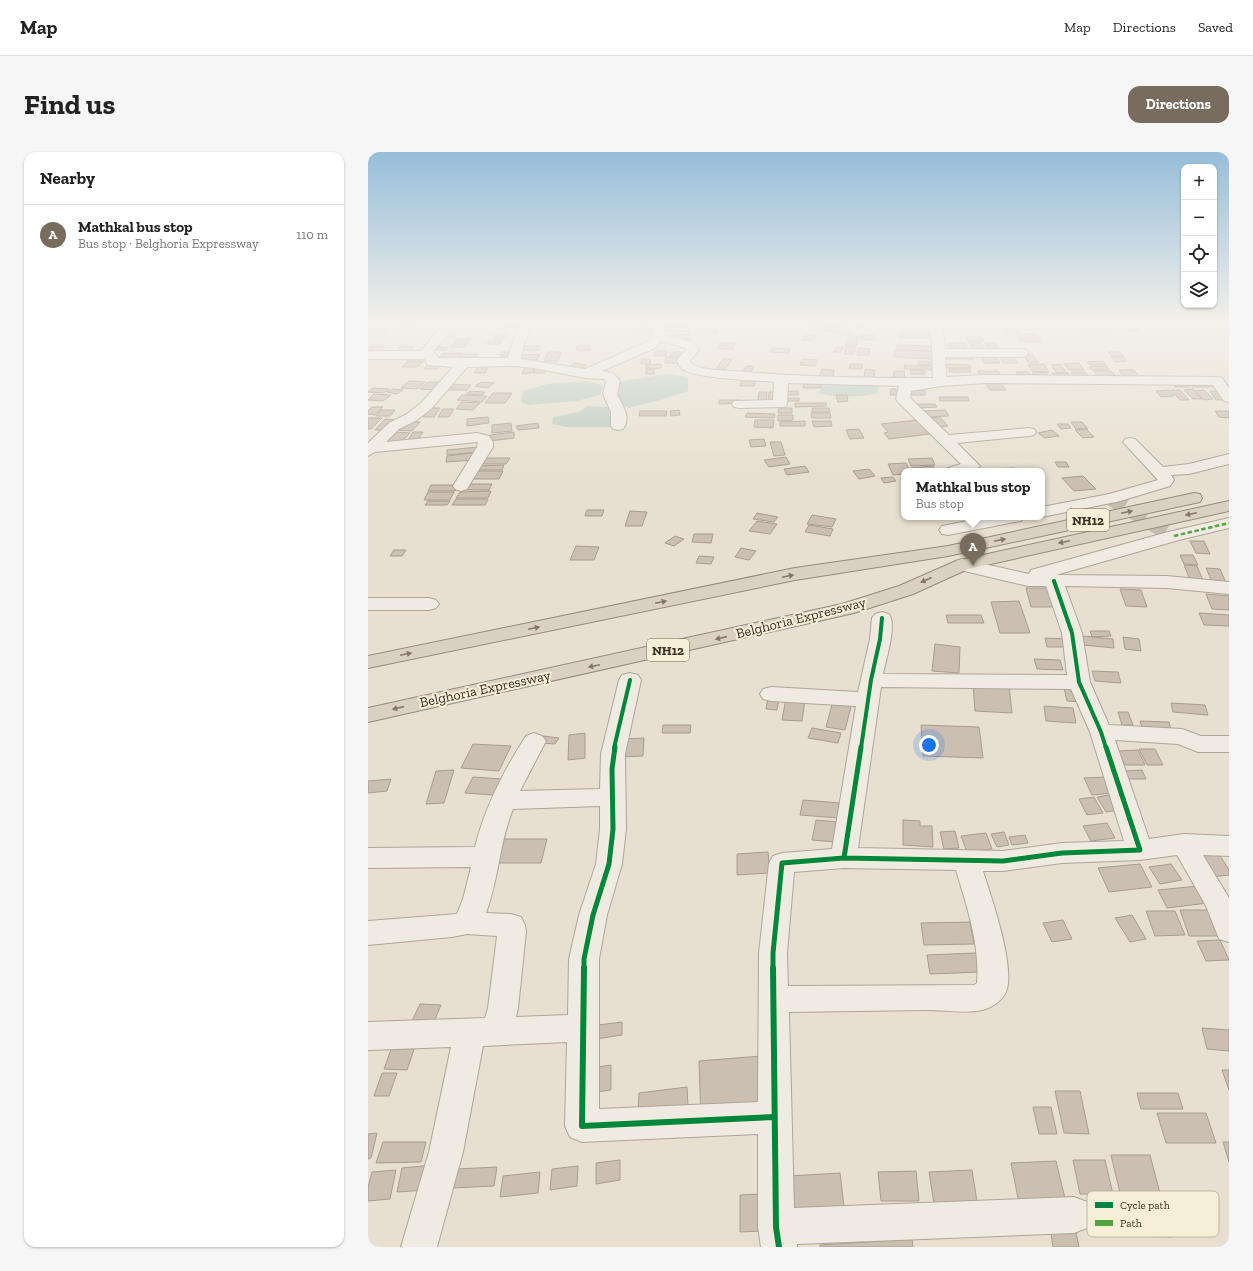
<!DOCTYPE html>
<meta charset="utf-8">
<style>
:root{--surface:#fff;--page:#f6f6f6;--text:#222;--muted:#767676;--line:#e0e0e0;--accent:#786c5e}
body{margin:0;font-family:"Zilla Slab",serif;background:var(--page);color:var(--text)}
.controls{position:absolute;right:12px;top:12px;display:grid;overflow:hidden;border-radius:8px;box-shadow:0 1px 3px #0004}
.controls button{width:36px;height:36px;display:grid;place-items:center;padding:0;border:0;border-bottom:1px solid var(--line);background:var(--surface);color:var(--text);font:20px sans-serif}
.you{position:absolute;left:561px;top:593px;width:14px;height:14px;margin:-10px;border:3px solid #fff;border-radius:50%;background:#1a73e8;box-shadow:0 0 0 6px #1a73e833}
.badge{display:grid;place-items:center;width:26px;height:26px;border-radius:50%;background:var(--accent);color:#fff;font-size:13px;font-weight:700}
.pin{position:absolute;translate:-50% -33px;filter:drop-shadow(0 1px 2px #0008)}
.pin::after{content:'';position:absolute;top:21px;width:14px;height:12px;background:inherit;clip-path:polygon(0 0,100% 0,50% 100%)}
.popup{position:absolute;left:533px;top:316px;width:144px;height:52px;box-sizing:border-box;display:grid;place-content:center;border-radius:8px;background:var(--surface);filter:drop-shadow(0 1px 3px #0005);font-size:13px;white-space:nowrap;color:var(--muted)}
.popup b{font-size:15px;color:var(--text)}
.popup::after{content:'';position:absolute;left:50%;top:100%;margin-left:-8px;border:8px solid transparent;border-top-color:var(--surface)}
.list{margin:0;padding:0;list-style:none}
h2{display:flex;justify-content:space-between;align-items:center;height:52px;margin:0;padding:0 16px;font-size:17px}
h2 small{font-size:13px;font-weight:400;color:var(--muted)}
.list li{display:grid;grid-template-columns:26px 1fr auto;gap:12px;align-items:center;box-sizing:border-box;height:60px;padding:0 16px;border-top:1px solid var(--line)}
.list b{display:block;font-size:15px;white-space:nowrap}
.list p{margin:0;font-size:13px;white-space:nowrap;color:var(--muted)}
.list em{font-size:13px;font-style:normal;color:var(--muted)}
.icon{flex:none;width:22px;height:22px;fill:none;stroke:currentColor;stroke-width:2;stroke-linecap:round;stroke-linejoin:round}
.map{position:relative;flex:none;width:861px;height:1095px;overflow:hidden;border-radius:12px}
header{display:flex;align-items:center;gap:24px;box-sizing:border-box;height:56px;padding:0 20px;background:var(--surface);border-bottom:1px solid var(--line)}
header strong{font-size:19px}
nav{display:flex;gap:22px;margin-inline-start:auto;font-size:14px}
.intro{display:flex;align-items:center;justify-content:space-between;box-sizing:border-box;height:96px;padding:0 24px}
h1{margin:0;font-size:28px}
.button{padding:10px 18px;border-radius:12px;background:var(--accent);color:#fff;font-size:14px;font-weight:700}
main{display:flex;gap:24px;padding:0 24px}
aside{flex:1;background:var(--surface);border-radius:12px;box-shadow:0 1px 3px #0004}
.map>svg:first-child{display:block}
.water{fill:#bcccc2}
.building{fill:#cbbfb2;stroke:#a89c90}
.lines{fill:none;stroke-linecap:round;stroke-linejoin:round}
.minor-tunnel{stroke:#c5bcae;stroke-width:16;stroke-dasharray:16 8;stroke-linecap:butt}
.minor-casing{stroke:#ada599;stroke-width:2}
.highway-casing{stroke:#928b80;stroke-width:2}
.minor{fill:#efebe3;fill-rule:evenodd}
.highway{fill:#dad1c2;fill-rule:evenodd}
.quiet{stroke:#54a441;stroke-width:2.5;stroke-dasharray:4.5 2.5;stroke-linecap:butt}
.cycleway-far2-casing{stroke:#f7eed8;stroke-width:6}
.cycleway-far1-casing{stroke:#f7eed8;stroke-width:8}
.cycleway-casing{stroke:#f7eed8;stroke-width:8}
.cycleway-far2{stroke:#00873e;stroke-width:4}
.cycleway-far1{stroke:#00873e;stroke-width:5}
.cycleway{stroke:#00873e;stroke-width:6}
.oneway{fill:#847769}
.labels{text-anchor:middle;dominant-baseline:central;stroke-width:4;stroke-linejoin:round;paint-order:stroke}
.shield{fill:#f7eed8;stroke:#756857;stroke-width:1}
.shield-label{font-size:13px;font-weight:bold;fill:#3d2e20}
.street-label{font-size:14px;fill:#3d2e20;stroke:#f7eed8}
.key{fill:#f7eed8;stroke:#bfb4a1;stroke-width:1}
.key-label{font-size:11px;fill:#3d2e20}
</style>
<header>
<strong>Map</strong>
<nav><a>Map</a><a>Directions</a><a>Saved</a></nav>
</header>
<div class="intro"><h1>Find us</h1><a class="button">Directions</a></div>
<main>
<aside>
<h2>Nearby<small></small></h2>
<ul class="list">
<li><span class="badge">A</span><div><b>Mathkal bus stop</b><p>Bus stop · Belghoria Expressway</p></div><em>110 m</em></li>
</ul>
</aside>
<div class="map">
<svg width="861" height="1095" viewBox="0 0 861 1095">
<rect width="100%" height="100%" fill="#e7e0d1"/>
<!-- water -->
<path class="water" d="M697,170H743L751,178C738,184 703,186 697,170Z
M298,222L320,225V239L292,248L260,256L245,246L247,232L260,228Z
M217,229L235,233L232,243L209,249L160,253L153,250L155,239L180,232Z
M477,230L511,234L510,241C494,245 466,246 450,241L455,234Z
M219,254L240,255L249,259L243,275H198L184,272L185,265L211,260Z"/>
<!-- building -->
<path class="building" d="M40,170H52L44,175L33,174Z
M139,170H157L153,176H134Z
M295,170L325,171L324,174L293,173Z
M404,170H425L424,173L403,172Z
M455,170H474L475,173L455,174Z
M483,170H495L496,175H485Z
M452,173L454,178L442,179L441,174Z
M269,174L288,175L285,180H266Z
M321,174V179L294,180L295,175Z
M455,174H477L478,179H456Z
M635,174H648L652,181H639Z
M757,175L770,176L771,179H758Z
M5,177L20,178L15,181L0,180Z
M562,177L564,181H536L535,178Z
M329,178H350L349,181H328Z
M89,180L86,185L77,186L80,181Z
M465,180H483L484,183H466Z
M128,182H138L135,187H125Z
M322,182L323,187L305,188L304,183Z
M529,182H561L563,186H531Z
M648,182H667L673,190H653Z
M438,183L449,184L445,189L434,188Z
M492,183H507L508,188H493Z
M479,185H490L489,194L477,193Z
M598,185H614L616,189H600Z
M89,187H103L100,191H86Z
M134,188L132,192H119L121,189Z
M601,190H612L618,199H606Z
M352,191H367L365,197H349Z
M580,191H597L599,195H581Z
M617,191H628L632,199H621Z
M85,192H99L97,195H83Z
M221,193L223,198L209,199L208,194Z
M529,193L564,194V199L529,198Z
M2,194H17L10,201H0Z
M33,194L45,195L40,201H28Z
M157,194H172L170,198H154Z
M67,195H80L78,198H65Z
M468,195H475L473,200H465Z
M478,195H488L486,202H476Z
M405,196L422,197L421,201L403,200Z
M491,196L502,197L501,203H489Z
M527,198L565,199V207L526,205Z
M288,199H299L298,204H286Z
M134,200H145L143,204H132Z
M180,200H193L190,209H176Z
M304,200H313L311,205H302Z
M740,200H752L756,204H744Z
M75,201H94L87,209H67Z
M95,202H110L104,211H88Z
M172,202L169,208H149L152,203Z
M575,203H604L605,207H576Z
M612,203H627L632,211H616Z
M631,203H644L649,211H635Z
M656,203H665L670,211H661Z
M43,205H62L58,209H39Z
M298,205H313L312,211H297Z
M743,205H756L759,209L747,210Z
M273,207H282L283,212H273Z
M355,207H364L356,219H347Z
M434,207L450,208L447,214L432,213Z
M550,209L562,210L563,213H551Z
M735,209L738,213H722L719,210Z
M39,210H55L49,215H34Z
M206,211L218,213L213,217L200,216Z
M711,211L716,218H701L696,212Z
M60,212H73L69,217H56Z
M112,212H121L117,221H106Z
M293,212V216L278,217V213Z
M482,212H494V217H481Z
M578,212L602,213L603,216H579Z
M676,212L681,220H665L660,213Z
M692,212L698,220L689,221L683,213Z
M536,213L563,214L564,218L537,217Z
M378,214H386L381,223L373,222Z
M738,214L741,218H724L721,215Z
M157,215H167L164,221L154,222Z
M167,216H179L177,221H165Z
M278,217H286V222H278Z
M454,217L466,218L465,225L452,224Z
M497,217L507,218L506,226L496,225Z
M581,217H602L603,220H581Z
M542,218L557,219V222H543Z
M751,218H766L771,225H756Z
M526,219H537L536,227H525Z
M610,219H630L634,225H613Z
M726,219H743L748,224L730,225Z
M648,220H660L664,225H651Z
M678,220L680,225H667L664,221Z
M703,220H717L721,224L706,225Z
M684,221H700L702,224H686Z
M374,227L388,228L386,234H372Z
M436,228L454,229L453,236H435Z
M41,229L57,230L49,237L33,236Z
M801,229H816L822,235H807Z
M820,229H842L847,235H824Z
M60,230H76L68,238L52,237Z
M114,230L126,231L120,236L107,234Z
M617,230H632L638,238H622Z
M81,232L103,233L99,238H77Z
M5,236L21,237L16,241L0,240Z
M25,237L35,238L29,242L19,240Z
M523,237H530L529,243H522Z
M540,237L557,238V243H541Z
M825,237L834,247H825L816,238Z
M801,238L806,244L793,245L788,239Z
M803,238H812L821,248H812Z
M836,238L845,247L836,248L827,239Z
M102,239L117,240L114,243L98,242Z
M415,239H430V243H415Z
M842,239H852L858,248H848Z
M391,240H399L398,250H390Z
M401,240H410V250H400Z
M125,241H144L137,251H117Z
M6,242L23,243L15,249L0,248Z
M94,243L119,244L114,250L89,248Z
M468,243H479L480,249L470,250Z
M571,245H600L601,249H572Z
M415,246H431V249H415Z
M351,248H372V251L351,252Z
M94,250L112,251L105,258L88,257Z
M427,251H458V254L427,255Z
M549,252H567L569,255L551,256Z
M4,255H15L7,263L0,262V259Z
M61,256H72L66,265H55Z
M411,256H424V261H410Z
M444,256H461L462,260H444Z
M75,257H86L81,265H70Z
M13,258H27L22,264H8Z
M311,258L312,263L303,264L302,259Z
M577,258L581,264L558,265L555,259Z
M272,259H299L298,264H271Z
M847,259H861V266L851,265Z
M379,261L407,262L406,266L377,265Z
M443,261H462L463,266H444Z
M410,263H425V268L410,269Z
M120,265L121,271L99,274V267Z
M572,265L580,274L567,275L560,266Z
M0,266H14L3,277H0Z
M17,267L30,268L19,278H7Z
M387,268H406L405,276L386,275Z
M549,268L562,282L521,287L516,281L520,280L513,272Z
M437,269V274H412V270Z
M444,269H463L464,274L446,275Z
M35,270H52L44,279L27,278Z
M703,270H714L720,277H708Z
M143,271L144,279L124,281V273Z
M170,271L171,276L150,278L148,274Z
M689,272H700L703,276L693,277Z
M491,277L496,286L482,287L478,278Z
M718,277L726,285L715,286L707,278Z
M684,278L691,284L677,286L670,281Z
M28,280L42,281L33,290H19Z
M45,280H55L48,291H38Z
M146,280V286L122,289V283Z
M396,287L398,294L383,295L381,288Z
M402,290H413L417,303L406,304Z
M110,295V300L79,303V298Z
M106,301V308L78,310L79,304Z
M418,305L422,312L401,315L396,308Z
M115,306H142L138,312H112Z
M564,306L567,313L543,314L540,307Z
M687,310H698L701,315H690Z
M538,311L542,319H536V322L525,323L520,312Z
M136,313L134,318H105L108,314Z
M437,314L441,320L419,323L416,317Z
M565,314L567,319H545L543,316Z
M646,316L647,319H621L620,317Z
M501,317L507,324L491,327L485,319Z
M103,319H135L131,327H99Z
M715,324L728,337L706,339L694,326Z
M525,325L528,329L516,331L513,326Z
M98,332H124L121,338H95Z
M63,333H91L87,339H60Z
M123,339L120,346H88L92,340Z
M60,340H86L82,348H56Z
M88,347H120L117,353H84Z
M60,349H82L79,353H57Z
M219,358H236L234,364H217Z
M262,359L279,360L274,374H257Z
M389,361L410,365L406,370L385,367Z
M444,363L468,367L464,375L439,372Z
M389,369L409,372L402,382L381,379Z
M441,373L465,377L462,384L437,380Z
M326,382H345L343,391L324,390Z
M307,384L316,387L306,394L297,391Z
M822,389H836L842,402L828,401Z
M208,394L231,395L226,408H202Z
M373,396L388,399L381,408L367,405Z
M26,398H38L34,404H22Z
M812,403H825L830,413L816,412Z
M331,404L346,405L343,412L328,411Z
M816,413L829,414L836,431L823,430Z
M838,416L852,417L859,433L845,432Z
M658,436H688L693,455H663Z
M752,437L773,438L779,455L758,454Z
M838,442L861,444V458L844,457Z
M651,449L662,481H632L623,450Z
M831,461L861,463V474L836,473Z
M578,463H613L616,471H580Z
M722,479H741L743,484L724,485Z
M715,484L745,487L746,496L715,493Z
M755,485L771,487L773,499L757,497Z
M677,486L701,487L704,495H679Z
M567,492L592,495L591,521L564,519Z
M666,507L692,508L695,518L669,517Z
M724,519L750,520L753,531L727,529Z
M605,531L641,533L644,561L607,559Z
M696,536H712L716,550L699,549Z
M400,546L411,547L409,558L398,557Z
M418,546L437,548L434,569L414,568Z
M465,549L484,551L477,578L458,575Z
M803,551L837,553L840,563L805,560Z
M676,554L705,556L708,571L678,569Z
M750,560H760L765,573H754Z
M772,569L801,570L804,581L775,579Z
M295,573H323L322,581H294Z
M553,573L611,575L615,606L555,604Z
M444,576L473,581L470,591L440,586Z
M217,581V606L200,608L201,583Z
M175,584L191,586L187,592L171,591Z
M276,586L275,604L254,605L256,587Z
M105,592L143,594L131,619L93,616Z
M771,597H787L795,613H779Z
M770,598L777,613H757L750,599Z
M86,618L76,651L58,652L68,619Z
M774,618L778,627H761L757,619Z
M105,625L134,627L125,643L97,641Z
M738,625L746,641L724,643L716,626Z
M23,627L19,639L0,641V629Z
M742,643L751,658L738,660L729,645Z
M726,645L735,661L719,663L711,647Z
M435,648L472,651L471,666L432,663Z
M448,668L471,670L468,690L444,688Z
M535,668L552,669V674H564L565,695L535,693Z
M739,671L747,686L723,689L715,674Z
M587,679L591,696L576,697L572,680Z
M636,680L641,693L629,695L623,682Z
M618,681L624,697L599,700L593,684Z
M657,683L660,691L644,693L641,685Z
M133,687H179L173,711H126Z
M848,697L861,718V723L844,725L829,699Z
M400,700L402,721L369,723V702Z
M772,712L784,735L741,740L730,716Z
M803,712L814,728L792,732L781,715Z
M830,734L840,751L799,756L790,738Z
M812,758H843L854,784H821Z
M778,759H807L817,783L787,784Z
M764,763L778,787L762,790L747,766Z
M695,768L704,787L684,790L675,771Z
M602,770L606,792L556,793L553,771Z
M852,788L861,808L838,809L829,789Z
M608,801L612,820L562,822L559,803Z
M52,852L73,853L65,872L43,871Z
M254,870V883L222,888V874Z
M834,876L861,878V899L839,897Z
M26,889H49L39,918L16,917Z
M393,904L397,961L333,967L331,909Z
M243,913V938L222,941L224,916Z
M854,918H861V938Z
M14,921H29L21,944H6Z
M319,935L320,954L270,960L271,941Z
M687,939H712L721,982L696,981Z
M769,941H810L815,957H773Z
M665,955H683L689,982H671Z
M789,961H838L848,991H798Z
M9,981L3,1006L0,1007V982Z
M15,990H58L53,1010L8,1011Z
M855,990H861V1010Z
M743,1003H782L792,1041H752Z
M252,1008V1028L228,1032V1011Z
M705,1008H737L745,1042H712Z
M688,1009L700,1059L653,1061L643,1011Z
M64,1013L59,1038L29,1040L34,1016Z
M210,1014L209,1034L182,1038L184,1017Z
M129,1015L126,1034L84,1036L89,1017Z
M28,1018L22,1047L0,1049V1035L4,1020Z
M604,1018L610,1056L567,1058L561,1020Z
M548,1019L551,1049H513L510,1020Z
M172,1020L170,1041L132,1045L135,1024Z
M472,1021L477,1063L424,1067L421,1024Z
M392,1042L393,1079L372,1080V1043Z
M758,1045L794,1046L804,1085L767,1084Z
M682,1075H707L711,1095H685Z
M544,1087L545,1095H452V1093Z"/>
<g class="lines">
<!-- minor-tunnel -->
<path class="minor-tunnel" d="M743,346L806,384"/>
<!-- minor casing -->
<g class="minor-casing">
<path id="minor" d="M70,170H82L85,176L65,200L69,203L70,206H140L143,195L153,170H165L155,195L153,207L217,217L279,190L284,184L285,170H297L296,183L325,190L331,198L322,209L323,211C334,219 354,218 367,219C433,225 499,226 565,226L563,170H685L690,173L688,176L684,177H575L577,197H654L658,198L660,201L658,204L654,205H577L578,225L617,223L849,225L854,226L861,236V250L856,249L845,233L617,231L573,234L543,239L542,246L581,283L661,276L666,277L668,280L666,283L661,284L589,291L612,314C606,323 588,319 578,319L580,316L593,312L530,250L528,247L531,234L420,231L419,252L417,255L371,256L366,255L364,252L366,249L405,248L406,230C385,228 332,227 316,218C312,216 310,212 309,208L318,198L317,196L293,189L287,196L234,219L245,221L252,229L249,242C254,253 264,265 255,277L250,278L245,277L243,274V260L235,242L238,230L236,227L217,226L166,216L146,214L99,215L64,256L49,268L31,277L18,290L109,281L121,284L125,290V295L99,337L93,339L87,337L85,334L109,295L110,290L7,300L0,304V291L21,271L39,262L54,250L85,215L59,213L57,207H0V199H53L72,176Z
M762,286L767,287L795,315L821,312L861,302V312L821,322L803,323L806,328L802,334L749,350L743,351L674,365V355L741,342L790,328L755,290L757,287Z
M620,365H656L653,369L647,370L580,383L574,382L571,378L574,374Z
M861,366V376L811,388L688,423L799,424L861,430V442L799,436L697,434L714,481L722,530L741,573L814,577L833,584H861V600H830L810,592L747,588L781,687L816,682L861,684V704L835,703L861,746V790L851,787L838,754L809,703L772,708L694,711L635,719H615C623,745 648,815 638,840C634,850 620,858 609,859C593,861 574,858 558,858C512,859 466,859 421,860L426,1056L706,1045L719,1050L724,1063L719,1076L706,1081L429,1092V1095H393L390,1075V982L214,990L202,985L197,974L199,890L115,894L95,1000L69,1095H33L61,1000L83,895L0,898V870L117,866L120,856L129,784L99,782L84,785L0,793V769L89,762L95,747L103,715L0,716V696L107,695C117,655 136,618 158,584L166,581L174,584L178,589L152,639L232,637L233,602L251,528L254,523L262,521L270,523L273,528L257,602L258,677L254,712L239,763L231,807V957L390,950L391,801L401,711L405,704L414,701L464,697L488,554L403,549L395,547L392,542L395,537L403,535L490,540L502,487L504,466L507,462L514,460L521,462C529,473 518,508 515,522L699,523L694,481L678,434H660L588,417L585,413L588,409L594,407L661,422L663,418L800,380ZM513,535L703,537L722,580L756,689L694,691L635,699L490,696ZM232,654V677L228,712L211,763L201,807L200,863L148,865L150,856L158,780L157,773L153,765L143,762L118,761C131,727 131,691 145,657ZM476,716L588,718C599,755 612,792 609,831L606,833L420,834L419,801L426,720Z
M0,446H61L68,448L71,452L68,456L61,458H0Z"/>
</g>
<!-- highway casing -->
<g class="highway-casing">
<path id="highway" d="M826,341L832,342L834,346L832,350L580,404L427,428L0,516V504L427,416L580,394Z
M861,349V359L600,417L545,442L486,461L0,570V556L474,452L531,434L588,409Z"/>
</g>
<!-- minor -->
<use href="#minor" class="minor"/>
<!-- highway -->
<use href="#highway" class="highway"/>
<!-- quiet -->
<path class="quiet" d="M806,384L861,371"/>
<!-- cycleway-far2 casing -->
<g class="cycleway-far2-casing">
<path id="cycleway-far2" d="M686,429L704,481L711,530L733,580L738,596
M246,596L262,528
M493,596L503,528L512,487L514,466"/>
</g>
<!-- cycleway-far1 casing -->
<g class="cycleway-far1-casing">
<path id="cycleway-far1" d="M476,706L635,709L694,701L772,698L738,595
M216,817V807L225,763L241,712L245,677L244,617L247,595
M405,817V801L414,711L476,706L493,595"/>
</g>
<!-- cycleway casing -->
<g class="cycleway-casing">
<path id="cycleway" d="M216,816L214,974L406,965
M405,816L408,1075L411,1095"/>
</g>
<!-- cycleway-far2 -->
<use href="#cycleway-far2" class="cycleway-far2"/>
<!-- cycleway-far1 -->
<use href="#cycleway-far1" class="cycleway-far1"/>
<!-- cycleway -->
<use href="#cycleway" class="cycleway"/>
</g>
<!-- one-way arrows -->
<defs><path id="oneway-solid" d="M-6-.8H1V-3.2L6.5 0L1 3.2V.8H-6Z"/></defs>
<g class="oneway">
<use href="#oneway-solid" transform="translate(759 360) rotate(-12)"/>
<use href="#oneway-solid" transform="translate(823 362) rotate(168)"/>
<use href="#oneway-solid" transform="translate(632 388) rotate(-12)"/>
<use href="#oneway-solid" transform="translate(696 390) rotate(168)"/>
<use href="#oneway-solid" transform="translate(420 424) rotate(-12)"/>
<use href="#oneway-solid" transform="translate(558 428) rotate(156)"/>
<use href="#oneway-solid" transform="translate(293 450) rotate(-12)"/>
<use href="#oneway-solid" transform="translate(166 476) rotate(-12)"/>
<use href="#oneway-solid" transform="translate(353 486) rotate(167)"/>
<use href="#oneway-solid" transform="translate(38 502) rotate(-12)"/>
<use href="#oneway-solid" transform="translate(226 514) rotate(168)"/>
<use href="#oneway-solid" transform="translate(30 556) rotate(167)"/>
</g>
<!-- sky -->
<linearGradient id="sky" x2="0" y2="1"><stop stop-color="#96bed9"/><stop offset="0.53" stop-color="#f4f1ea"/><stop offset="1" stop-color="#f4f1ea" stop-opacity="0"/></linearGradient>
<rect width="861" height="323" fill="url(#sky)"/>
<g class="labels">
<!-- shield labels -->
<g class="shield">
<rect x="699" y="357" width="42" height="22" rx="3"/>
<rect x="279" y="487" width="42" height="22" rx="3"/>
</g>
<g class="shield-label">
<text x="720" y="368">NH12</text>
<text x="300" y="498">NH12</text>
</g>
<!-- street labels -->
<g class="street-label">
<text transform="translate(433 466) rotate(-14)">Belghoria Expressway</text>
<text transform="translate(117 537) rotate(-12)">Belghoria Expressway</text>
</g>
</g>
<!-- legend -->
<rect x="719" y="1039" width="132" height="46" rx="6" class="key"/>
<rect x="727" y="1050" width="18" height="6" fill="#00873e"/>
<rect x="727" y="1068" width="18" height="6" fill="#54a441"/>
<g class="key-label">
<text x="752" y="1057">Cycle path</text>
<text x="752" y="1075">Path</text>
</g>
</svg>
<div class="controls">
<button>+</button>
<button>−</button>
<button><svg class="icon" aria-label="locate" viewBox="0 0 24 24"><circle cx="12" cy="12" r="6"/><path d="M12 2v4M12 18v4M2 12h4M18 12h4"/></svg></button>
<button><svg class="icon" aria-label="layers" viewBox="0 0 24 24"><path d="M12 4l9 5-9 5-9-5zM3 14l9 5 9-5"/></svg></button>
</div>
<div class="you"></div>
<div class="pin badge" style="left:605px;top:414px">A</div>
<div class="popup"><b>Mathkal bus stop</b>Bus stop</div>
</div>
</main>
